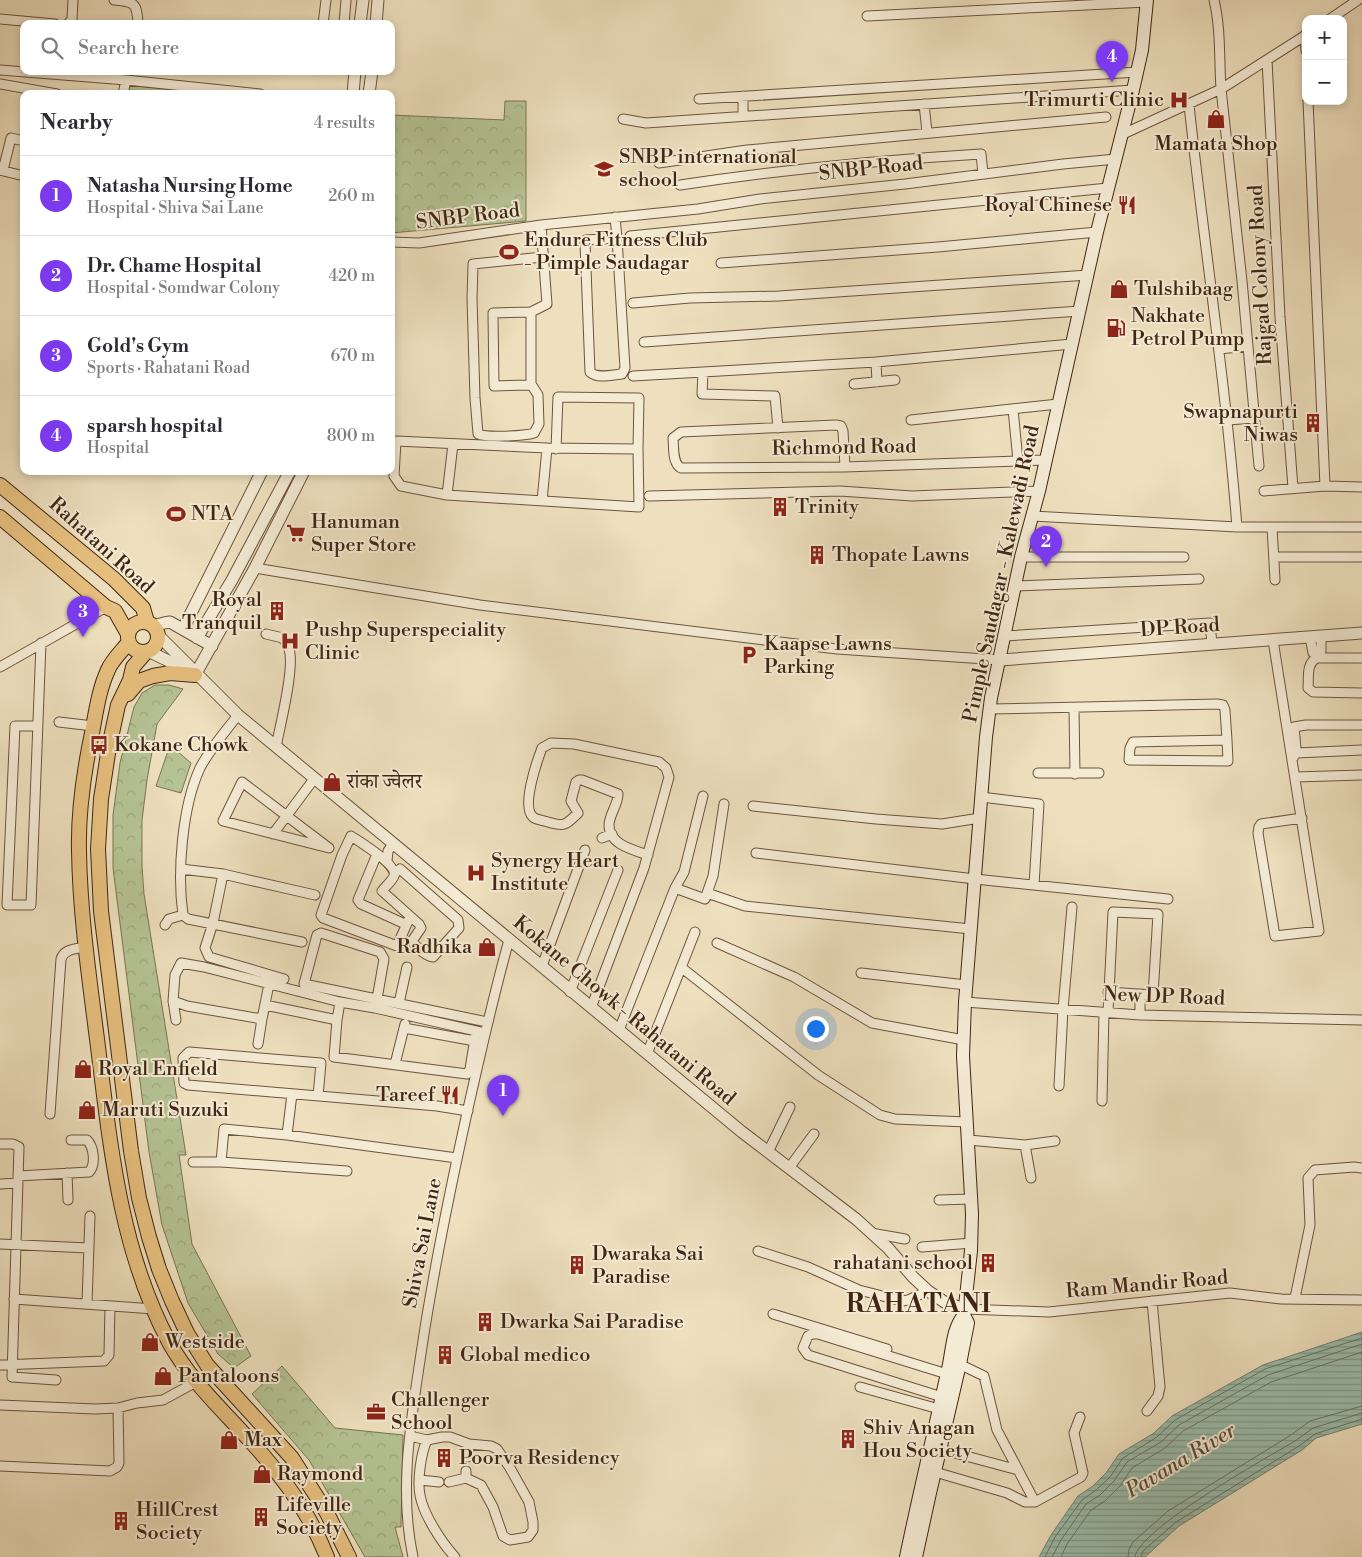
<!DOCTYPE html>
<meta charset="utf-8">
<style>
:root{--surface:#fff;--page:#f7f7f7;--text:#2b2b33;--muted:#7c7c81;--line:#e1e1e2;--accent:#7c3aed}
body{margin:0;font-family:"Libre Bodoni","Noto Serif Devanagari",serif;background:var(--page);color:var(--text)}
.controls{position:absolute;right:15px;top:15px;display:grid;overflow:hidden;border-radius:10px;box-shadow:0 2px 8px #0003}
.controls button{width:45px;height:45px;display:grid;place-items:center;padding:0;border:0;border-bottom:1px solid var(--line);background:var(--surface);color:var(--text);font:25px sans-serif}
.you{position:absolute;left:815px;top:1028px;width:18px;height:18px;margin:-12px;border:4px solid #fff;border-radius:50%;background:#1a73e8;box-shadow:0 0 0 8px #1a73e833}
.badge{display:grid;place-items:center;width:32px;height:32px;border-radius:50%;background:var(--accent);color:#fff;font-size:16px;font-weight:700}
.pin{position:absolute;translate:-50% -41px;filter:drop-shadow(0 1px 2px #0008)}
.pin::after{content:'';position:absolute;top:26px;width:18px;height:15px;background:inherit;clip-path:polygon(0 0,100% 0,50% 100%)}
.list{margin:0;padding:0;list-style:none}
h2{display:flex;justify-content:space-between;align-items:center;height:65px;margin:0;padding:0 20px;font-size:21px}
h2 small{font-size:16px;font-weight:400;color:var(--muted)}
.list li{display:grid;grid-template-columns:32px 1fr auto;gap:15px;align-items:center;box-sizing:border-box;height:80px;padding:0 20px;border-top:1px solid var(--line)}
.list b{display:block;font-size:19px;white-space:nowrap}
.list p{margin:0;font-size:16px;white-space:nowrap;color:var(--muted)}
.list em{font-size:16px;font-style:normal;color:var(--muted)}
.icon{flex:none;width:28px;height:28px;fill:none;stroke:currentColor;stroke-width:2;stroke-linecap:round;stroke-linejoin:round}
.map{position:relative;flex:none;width:1362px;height:1557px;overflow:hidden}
.search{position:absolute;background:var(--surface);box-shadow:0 2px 8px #0003;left:20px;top:20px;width:375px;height:55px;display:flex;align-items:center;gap:12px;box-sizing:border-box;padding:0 18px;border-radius:10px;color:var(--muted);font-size:19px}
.panel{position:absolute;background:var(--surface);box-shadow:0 2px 8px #0003;left:20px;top:90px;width:375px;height:385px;border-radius:10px}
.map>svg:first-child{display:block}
.grass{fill:#b5c394;stroke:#7a7454}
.park{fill:url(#park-crowns);stroke:#7a7454}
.water{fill:url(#water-rules);stroke:#76816f}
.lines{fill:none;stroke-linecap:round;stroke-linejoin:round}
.shore{stroke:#6d7260;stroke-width:1}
.minor-casing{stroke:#6c543e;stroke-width:11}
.tertiary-casing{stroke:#6c543e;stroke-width:13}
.secondary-casing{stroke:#402613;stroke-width:14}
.primary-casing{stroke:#402613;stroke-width:16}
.minor{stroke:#f4ebd5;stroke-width:9}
.tertiary{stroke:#f4ebd5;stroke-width:11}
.secondary{stroke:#f4ebd5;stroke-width:12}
.primary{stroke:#e7c07f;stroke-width:14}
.labels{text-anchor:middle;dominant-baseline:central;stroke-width:4;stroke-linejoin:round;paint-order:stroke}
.poi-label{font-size:20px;fill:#402613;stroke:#f4ebd5;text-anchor:start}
.street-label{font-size:20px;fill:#402613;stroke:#f4ebd5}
.water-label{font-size:21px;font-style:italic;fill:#564c3a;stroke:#f4ebd5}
.district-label{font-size:25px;font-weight:bold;letter-spacing:1px;fill:#402613;stroke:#f4ebd5}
</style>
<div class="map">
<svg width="1362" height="1557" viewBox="0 0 1362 1557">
<defs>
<pattern id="park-crowns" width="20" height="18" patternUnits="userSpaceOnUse" patternTransform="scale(1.25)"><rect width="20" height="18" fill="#b5c394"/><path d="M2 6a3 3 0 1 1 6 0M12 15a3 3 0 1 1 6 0" fill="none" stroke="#9da77f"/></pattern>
<pattern id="water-rules" width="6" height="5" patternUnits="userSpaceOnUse" patternTransform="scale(1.25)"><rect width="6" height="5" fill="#9abdad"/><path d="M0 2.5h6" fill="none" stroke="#7f998c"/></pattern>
</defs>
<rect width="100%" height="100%" fill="#eee0be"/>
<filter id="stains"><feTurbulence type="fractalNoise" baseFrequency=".004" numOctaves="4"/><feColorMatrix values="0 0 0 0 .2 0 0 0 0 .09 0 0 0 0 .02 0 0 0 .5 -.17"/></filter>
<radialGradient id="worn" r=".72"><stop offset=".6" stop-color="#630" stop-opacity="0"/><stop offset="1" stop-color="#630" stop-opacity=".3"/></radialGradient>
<!-- grass -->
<path class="grass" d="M127,85L168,89V94H126Z"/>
<!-- park -->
<path class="park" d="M505,101H526V221L391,233V115L504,120Z
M155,685H169L183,689L157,724L147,780L142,820V867L144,894L186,1155H179L192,1244L251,1356L234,1368L218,1354L188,1303L162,1225L149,1152L113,868V815L120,763L134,707L142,693Z
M170,745L191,763L181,793L156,786Z
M282,1366L335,1428L403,1435L401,1527H395L403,1557H365L309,1460L252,1394Z"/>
<!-- water -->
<path class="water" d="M1362,1332V1424L1316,1438L1302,1450L1179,1526L1145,1557H1039L1051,1535L1078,1496L1093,1486L1106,1473L1119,1454L1154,1433L1172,1416L1263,1365Z"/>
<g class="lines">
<!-- shore -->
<path class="shore" d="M1045,1557L1055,1537L1082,1500L1096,1490L1110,1477L1123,1458L1157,1437L1175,1420L1265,1369L1362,1338
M1052,1557L1061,1540L1086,1504L1100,1495L1114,1481L1127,1462L1161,1442L1179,1425L1268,1375L1362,1344
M1061,1557L1067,1544L1091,1510L1105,1501L1120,1486L1132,1468L1165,1448L1183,1431L1271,1382L1362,1352
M1128,1557L1129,1549L1133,1542L1168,1511L1291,1435L1310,1421L1362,1406
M1135,1557C1137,1530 1268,1457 1295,1441L1313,1428L1362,1413
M1141,1557L1143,1551L1176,1522L1299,1446L1315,1434L1362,1419"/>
<!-- minor casing -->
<g class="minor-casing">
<path id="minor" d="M114,0C134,2 137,2 138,24
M1214,0C1221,29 1219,59 1221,89L1242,281L1259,466
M867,16L1147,2
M0,19L55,24
M1330,19L1358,0
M68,24L72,19L73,0
M323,24L326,0
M344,24L346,0
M1305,35L1306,51
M1267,60L1280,317L1293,488
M0,70L126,80L260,94
M0,84L57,94
M123,94L126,80
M699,99L1137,72
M1308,101L1325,486L1362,487
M924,104L927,132
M1189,105C1204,245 1226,385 1237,527
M743,116V96
M623,119L646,123L1133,90
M1121,135L1221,89L1306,35
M659,163L747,150L1106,117
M0,170L24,176
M3,170L11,138L24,141
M680,185C780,170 880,160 981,154L983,174
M615,217L617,238L625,368L622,374C612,375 597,379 590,372L585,243L586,240L617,238
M630,236L1108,188
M391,242L419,243L541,225L698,209L760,199L905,184L1063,164L1116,159
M721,263L938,247L1097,232
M633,303L690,298L779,296L1088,275
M531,312L493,313L494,386L531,385V312L547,304L541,225
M644,342L1080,311
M1219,349L1248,346
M876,362L877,382
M703,372L702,394L775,396L778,428
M633,376L876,362L1072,344
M531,384L538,395L539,424L534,433C524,436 486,438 478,434L475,398L472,299L473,264L543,257
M854,384L895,380
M1013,409L1018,461
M911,420L1058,404
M1228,420L1254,418
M396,441L547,448L638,449L639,507L447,495L401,486L394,476Z
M556,449L558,397L639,398L638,449
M845,467L843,431L841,426L836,425L681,432L673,438C674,447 672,463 681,468L845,467L1046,460
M1264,491L1325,486
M447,495L453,444
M649,496L840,491L912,496L1039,491
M542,501L547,448
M1032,516L1237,527H1362
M1272,527L1275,580
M1021,557H1184
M1274,557H1362
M255,568L480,605L837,649L1000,660
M1015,586L1199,579
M266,634L283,638C285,642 288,645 289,649C295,667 280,726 276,747
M1005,636L1210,623L1212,644
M1310,637L1313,653L1317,654V658
M1273,640L1319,931L1275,936L1258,833L1259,827L1261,824L1302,818
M1317,654L1321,652V636
M1362,658H1317C1306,663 1309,677 1308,688L1313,692L1362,693
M0,667L106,607
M1074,708L1075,774
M990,709L1217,704L1223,705L1225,710L1227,740L1133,742L1130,748L1129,760L1228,761L1227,740
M238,715C225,732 210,749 200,768C182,807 177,873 183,915L188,919L302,942
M59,722L93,726
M37,726H15L7,905H31L41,643
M1296,748L1294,727L1306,725H1362
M1293,758L1296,753L1362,750
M1038,773H1099
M1295,777L1362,775
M242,782L329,848L223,821Z
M981,797L1039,804L1034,885
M753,806L876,819L942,824L980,818
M273,834L314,779
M602,838L612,834
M756,853L975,879L1168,899
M377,854L358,900L361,904L405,924
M387,861L388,851L393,844
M181,869L223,874L315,895
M395,873L400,869L458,920L459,928L433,957C426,956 416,947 412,941L421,928L419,924L382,891C385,887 392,881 394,876C398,865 360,842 351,836L342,855L321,915L323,918L397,946L410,917
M223,874L213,923L205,948L209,957L284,979
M675,888L705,899L713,876L724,804
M707,893L745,906L971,929
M165,925L169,919L183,915
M717,943L794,977L872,1023L964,1040
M542,966L585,850
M682,968L818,1075L880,1115L895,1119L967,1122
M861,973L966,985
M269,984L262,1019L187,1006L173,1001L175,975L181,963L204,967L340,1002L375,1008L485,1033
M570,992L618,870
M377,999L384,959L380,952L321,933L317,935L304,984C365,997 426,1009 487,1022
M173,1001L176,1020
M340,1002L337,1020L334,1057L467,1074L470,1069L476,1032
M965,1002L1140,1015L1362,1020
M399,1003L407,967
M265,1005L337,1020
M591,1008L644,868L669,777L666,768L659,762L574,744L551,743L542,748C537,761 521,807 533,817C536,820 543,820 548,822C565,827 566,825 578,813L571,801L576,782L579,780H582L618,794C618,805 609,815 609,825C609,845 634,850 648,855
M1108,1012L1113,912L1158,914L1153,995L1108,992
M1140,1015V994
M404,1028L475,1041
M619,1030L675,888L684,872L703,796
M258,1044L262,1019
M647,1054L695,932
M395,1064L405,1024
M1059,1086L1063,1009L1072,907
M292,1094L287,1135L457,1158
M318,1096L321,1063L189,1052L183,1058L184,1083L188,1085L437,1106L468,1111
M1102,1101L1104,1012
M50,1114L61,959C64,949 75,949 85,947
M968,1140L1025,1145L1055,1141
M0,1144H13L19,1147L12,1377L56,1380
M1025,1145L1031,1178
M768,1152L790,1107
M193,1162H221L224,1129L287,1135
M221,1162L347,1171
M789,1168L814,1134
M67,1173L68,1200
M18,1176L89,1172C96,1165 94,1147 87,1140H71
M0,1184L18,1183
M939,1200L972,1199
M871,1233L905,1239
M0,1244L89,1248
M922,1247L972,1243
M758,1251L808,1267L859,1290L902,1301L908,1300L928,1291
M1295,1298L1310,1225L1308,1178L1315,1170L1354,1167L1362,1168
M14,1299L154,1309
M87,1304L90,1216
M965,1309L1049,1312L1230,1293L1281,1299L1362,1300
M773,1314L887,1349
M955,1362L984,1376L997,1430L1035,1502L1081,1477L1083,1473L1074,1433L1080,1417
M0,1365L104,1361L109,1355L110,1306
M860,1387L939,1409
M942,1397L808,1355L803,1348L808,1336L812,1334H818L947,1374
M0,1405L95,1409L118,1408L137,1403L163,1400L196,1382
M1147,1411L1158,1396L1160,1387L1152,1301
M410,1436L427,1440L442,1437H450L469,1444L491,1446L497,1449L510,1468L529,1502L533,1522V1530L528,1537L510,1540L503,1536L493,1507L481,1485L466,1478V1471
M427,1440C421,1453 417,1481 420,1495C423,1514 442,1543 455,1557
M940,1449L1018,1470
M468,1457L469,1444
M0,1466L110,1471L117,1467L119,1463L118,1408
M935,1472L1007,1493L1025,1502H1035
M420,1480L439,1482
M449,1482L466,1478
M413,1557C398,1488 412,1415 422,1347C434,1268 450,1190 467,1113C480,1055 493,997 509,940"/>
</g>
<!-- tertiary casing -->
<g class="tertiary-casing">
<path id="tertiary" d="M360,24L363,0
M376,24L378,0
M353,94L355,71
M369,94L372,71
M153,626L164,623L170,622L212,646
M183,629L262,471
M158,635L238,715L742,1132L856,1219L888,1248L913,1277L928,1291L946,1303L965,1309
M197,638L232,580L290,471
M148,651L187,670
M1000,660L1362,633
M195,675L255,568L304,471"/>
</g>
<!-- secondary casing -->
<g class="secondary-casing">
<path id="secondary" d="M906,1557C919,1494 934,1432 948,1369C952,1353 952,1328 964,1315
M916,1557L930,1493L960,1364L968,1323L964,1315L971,1251L972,1214L963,1056L965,1002L986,737L991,698L1021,557L1039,491L1097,232L1133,90L1142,50L1147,0"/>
</g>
<!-- primary casing -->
<g class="primary-casing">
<path id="primary" d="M0,485L114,579L143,608L147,622
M0,517L106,607L115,611L128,634
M128 637a15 15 0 1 1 30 0a15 15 0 1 1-30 0Z
M129,642C122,651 112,660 108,670C99,689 96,712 92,733C84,771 78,812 79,851C80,914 89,976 97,1039C110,1142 119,1248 169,1342C191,1382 224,1411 254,1445C284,1478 311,1516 327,1557
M146,652L133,667L130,680L118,705L109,747L101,799L98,849L101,911L131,1151L139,1198L149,1237L159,1269L172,1301L187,1333L207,1365L292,1458L327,1513L349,1557
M128,694L139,681L153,676L170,673L195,675"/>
</g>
<!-- minor -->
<use href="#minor" class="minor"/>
<!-- tertiary -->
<use href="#tertiary" class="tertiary"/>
<!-- secondary -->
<use href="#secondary" class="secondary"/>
<!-- primary -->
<use href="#primary" class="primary"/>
</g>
<!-- icons -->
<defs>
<g id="hospital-bare" transform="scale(1.5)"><path d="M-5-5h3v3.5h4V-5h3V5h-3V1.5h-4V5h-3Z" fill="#8f2418" stroke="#f4ebd5" stroke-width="2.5" paint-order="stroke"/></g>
<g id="shop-bare" transform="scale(1.5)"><path d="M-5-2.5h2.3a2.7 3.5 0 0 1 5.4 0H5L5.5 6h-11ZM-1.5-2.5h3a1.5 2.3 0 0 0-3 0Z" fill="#8f2418" stroke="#f4ebd5" stroke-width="2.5" paint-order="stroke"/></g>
<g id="school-bare" transform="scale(1.5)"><path d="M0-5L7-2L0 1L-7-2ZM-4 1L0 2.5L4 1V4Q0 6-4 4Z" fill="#8f2418" stroke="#f4ebd5" stroke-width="2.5" paint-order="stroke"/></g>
<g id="restaurant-bare" transform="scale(1.5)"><path d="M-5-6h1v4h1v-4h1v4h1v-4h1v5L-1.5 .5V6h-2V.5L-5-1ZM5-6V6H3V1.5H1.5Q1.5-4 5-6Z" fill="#8f2418" stroke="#f4ebd5" stroke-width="2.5" paint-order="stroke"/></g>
<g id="stadium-bare" transform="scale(1.5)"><path d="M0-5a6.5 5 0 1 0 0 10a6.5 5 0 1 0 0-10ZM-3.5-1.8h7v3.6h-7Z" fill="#8f2418" stroke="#f4ebd5" stroke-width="2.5" paint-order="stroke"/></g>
<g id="fuel-bare" transform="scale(1.5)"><path d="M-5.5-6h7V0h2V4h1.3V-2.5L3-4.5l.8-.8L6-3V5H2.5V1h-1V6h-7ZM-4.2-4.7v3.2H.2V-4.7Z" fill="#8f2418" stroke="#f4ebd5" stroke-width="2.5" paint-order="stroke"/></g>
<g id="building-bare" transform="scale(1.5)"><path d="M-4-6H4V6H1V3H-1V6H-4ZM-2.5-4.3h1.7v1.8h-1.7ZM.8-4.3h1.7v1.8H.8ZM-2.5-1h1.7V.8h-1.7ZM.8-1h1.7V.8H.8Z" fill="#8f2418" stroke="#f4ebd5" stroke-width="2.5" paint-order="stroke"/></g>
<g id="supermarket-bare" transform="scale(1.5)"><path d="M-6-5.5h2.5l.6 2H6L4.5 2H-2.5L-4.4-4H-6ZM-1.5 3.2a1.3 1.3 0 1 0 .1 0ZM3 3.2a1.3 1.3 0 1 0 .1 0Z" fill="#8f2418" stroke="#f4ebd5" stroke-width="2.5" paint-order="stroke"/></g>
<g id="parking-bare" transform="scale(1.5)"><path d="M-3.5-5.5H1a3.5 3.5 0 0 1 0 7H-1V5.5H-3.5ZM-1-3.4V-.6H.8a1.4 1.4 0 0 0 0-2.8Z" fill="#8f2418" stroke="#f4ebd5" stroke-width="2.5" paint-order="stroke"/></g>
<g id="bus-bare" transform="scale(1.5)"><path d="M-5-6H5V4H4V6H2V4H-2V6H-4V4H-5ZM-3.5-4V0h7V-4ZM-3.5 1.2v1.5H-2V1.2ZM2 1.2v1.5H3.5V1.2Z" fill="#8f2418" stroke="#f4ebd5" stroke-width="2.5" paint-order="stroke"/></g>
<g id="office-bare" transform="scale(1.5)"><path d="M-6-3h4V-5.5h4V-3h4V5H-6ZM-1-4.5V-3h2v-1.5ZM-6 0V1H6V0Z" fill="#8f2418" stroke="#f4ebd5" stroke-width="2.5" paint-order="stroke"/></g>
</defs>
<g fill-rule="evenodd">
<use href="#hospital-bare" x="1179" y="100"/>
<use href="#shop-bare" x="1216" y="119"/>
<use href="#school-bare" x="604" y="169"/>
<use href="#restaurant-bare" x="1127" y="205"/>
<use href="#stadium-bare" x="509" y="252"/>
<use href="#shop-bare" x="1119" y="289"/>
<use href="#fuel-bare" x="1116" y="328"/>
<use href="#building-bare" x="1313" y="423"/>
<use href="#building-bare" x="780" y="507"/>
<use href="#stadium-bare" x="176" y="514"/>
<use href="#supermarket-bare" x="296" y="533"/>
<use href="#building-bare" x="817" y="555"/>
<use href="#building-bare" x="277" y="611"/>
<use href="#hospital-bare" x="290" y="641"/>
<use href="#parking-bare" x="749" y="655"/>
<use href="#bus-bare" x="99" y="745"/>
<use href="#shop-bare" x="332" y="782"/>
<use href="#hospital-bare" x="476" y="873"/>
<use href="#shop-bare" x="487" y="947"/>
<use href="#shop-bare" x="83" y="1069"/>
<use href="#restaurant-bare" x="450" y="1095"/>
<use href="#shop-bare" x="87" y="1110"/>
<use href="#building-bare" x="988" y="1263"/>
<use href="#building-bare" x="577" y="1265"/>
<use href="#building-bare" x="485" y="1322"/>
<use href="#shop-bare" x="150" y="1342"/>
<use href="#building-bare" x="445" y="1355"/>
<use href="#shop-bare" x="163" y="1376"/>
<use href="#office-bare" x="376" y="1412"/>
<use href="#building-bare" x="848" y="1439"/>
<use href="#shop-bare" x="229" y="1440"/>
<use href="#building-bare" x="444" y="1458"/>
<use href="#shop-bare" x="262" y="1474"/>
<use href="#building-bare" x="261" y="1517"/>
<use href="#building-bare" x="121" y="1521"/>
</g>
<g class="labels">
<!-- poi labels -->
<g class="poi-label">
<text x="1164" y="100" text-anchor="end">Trimurti Clinic</text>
<text x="1216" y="144" text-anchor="middle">Mamata Shop</text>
<text x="619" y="157">SNBP international<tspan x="619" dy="23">school</tspan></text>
<text x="1112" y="205" text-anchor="end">Royal Chinese</text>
<text x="524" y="240">Endure Fitness Club<tspan x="524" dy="23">- Pimple Saudagar</tspan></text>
<text x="1134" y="289">Tulshibaag</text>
<text x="1131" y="316">Nakhate<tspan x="1131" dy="23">Petrol Pump</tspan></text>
<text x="1298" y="412" text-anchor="end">Swapnapurti<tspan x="1298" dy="23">Niwas</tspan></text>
<text x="795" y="507">Trinity</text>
<text x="191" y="514">NTA</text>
<text x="311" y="522">Hanuman<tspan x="311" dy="23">Super Store</tspan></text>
<text x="832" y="555">Thopate Lawns</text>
<text x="262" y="600" text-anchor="end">Royal<tspan x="262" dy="23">Tranquil</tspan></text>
<text x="305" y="630">Pushp Superspeciality<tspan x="305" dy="23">Clinic</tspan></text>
<text x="764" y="644">Kaapse Lawns<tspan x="764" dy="23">Parking</tspan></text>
<text x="114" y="745">Kokane Chowk</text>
<text x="347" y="782">रांका ज्वेलर</text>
<text x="491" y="861">Synergy Heart<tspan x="491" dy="23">Institute</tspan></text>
<text x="472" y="947" text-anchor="end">Radhika</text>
<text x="98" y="1069">Royal Enfield</text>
<text x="435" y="1095" text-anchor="end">Tareef</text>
<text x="102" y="1110">Maruti Suzuki</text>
<text x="592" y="1254">Dwaraka Sai<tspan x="592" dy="23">Paradise</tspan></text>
<text x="973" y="1263" text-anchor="end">rahatani school</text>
<text x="500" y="1322">Dwarka Sai Paradise</text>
<text x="165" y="1342">Westside</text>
<text x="460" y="1355">Global medico</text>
<text x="178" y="1376">Pantaloons</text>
<text x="391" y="1400">Challenger<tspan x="391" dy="23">School</tspan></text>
<text x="863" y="1428">Shiv Anagan<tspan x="863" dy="23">Hou Society</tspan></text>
<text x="244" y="1440">Max</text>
<text x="459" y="1458">Poorva Residency</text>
<text x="277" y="1474">Raymond</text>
<text x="276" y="1505">Lifeville<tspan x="276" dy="23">Society</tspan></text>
<text x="136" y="1510">HillCrest<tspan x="136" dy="23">Society</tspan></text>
</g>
<!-- street labels -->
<g class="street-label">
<text transform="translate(871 169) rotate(-6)">SNBP Road</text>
<text transform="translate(468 217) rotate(-7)">SNBP Road</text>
<text transform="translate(1261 275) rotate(-93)">Rajgad Colony Road</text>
<text transform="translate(844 448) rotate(-1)">Richmond Road</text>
<text transform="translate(101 546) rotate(42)">Rahatani Road</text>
<text transform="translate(1002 574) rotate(-78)">Pimple Saudagar - Kalewadi Road</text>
<text transform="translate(1180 628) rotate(-4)">DP Road</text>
<text transform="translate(1164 997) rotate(2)">New DP Road</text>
<text transform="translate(624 1011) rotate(40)">Kokane Chowk - Rahatani Road</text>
<text transform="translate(423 1243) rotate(-79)">Shiva Sai Lane</text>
<text transform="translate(1147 1285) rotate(-5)">Ram Mandir Road</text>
</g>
<!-- water labels -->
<g class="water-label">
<text transform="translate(1181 1461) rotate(-31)">Pavana River</text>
</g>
<!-- district labels -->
<g class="district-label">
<text x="919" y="1304">RAHATANI</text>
</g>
</g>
<rect width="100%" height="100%" filter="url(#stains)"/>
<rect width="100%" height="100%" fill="url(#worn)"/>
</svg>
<div class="controls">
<button>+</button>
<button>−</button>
</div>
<div class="you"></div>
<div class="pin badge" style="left:503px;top:1116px">1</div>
<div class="pin badge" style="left:1046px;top:567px">2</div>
<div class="pin badge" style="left:83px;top:637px">3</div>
<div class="pin badge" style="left:1112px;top:82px">4</div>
<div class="search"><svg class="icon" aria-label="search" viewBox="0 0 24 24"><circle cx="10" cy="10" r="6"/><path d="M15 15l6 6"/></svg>Search here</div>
<section class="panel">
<h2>Nearby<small>4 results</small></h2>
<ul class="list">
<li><span class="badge">1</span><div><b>Natasha Nursing Home</b><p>Hospital · Shiva Sai Lane</p></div><em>260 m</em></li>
<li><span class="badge">2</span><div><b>Dr. Chame Hospital</b><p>Hospital · Somdwar Colony</p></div><em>420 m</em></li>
<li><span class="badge">3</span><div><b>Gold's Gym</b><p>Sports · Rahatani Road</p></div><em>670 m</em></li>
<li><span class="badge">4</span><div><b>sparsh hospital</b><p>Hospital</p></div><em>800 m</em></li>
</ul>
</section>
</div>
